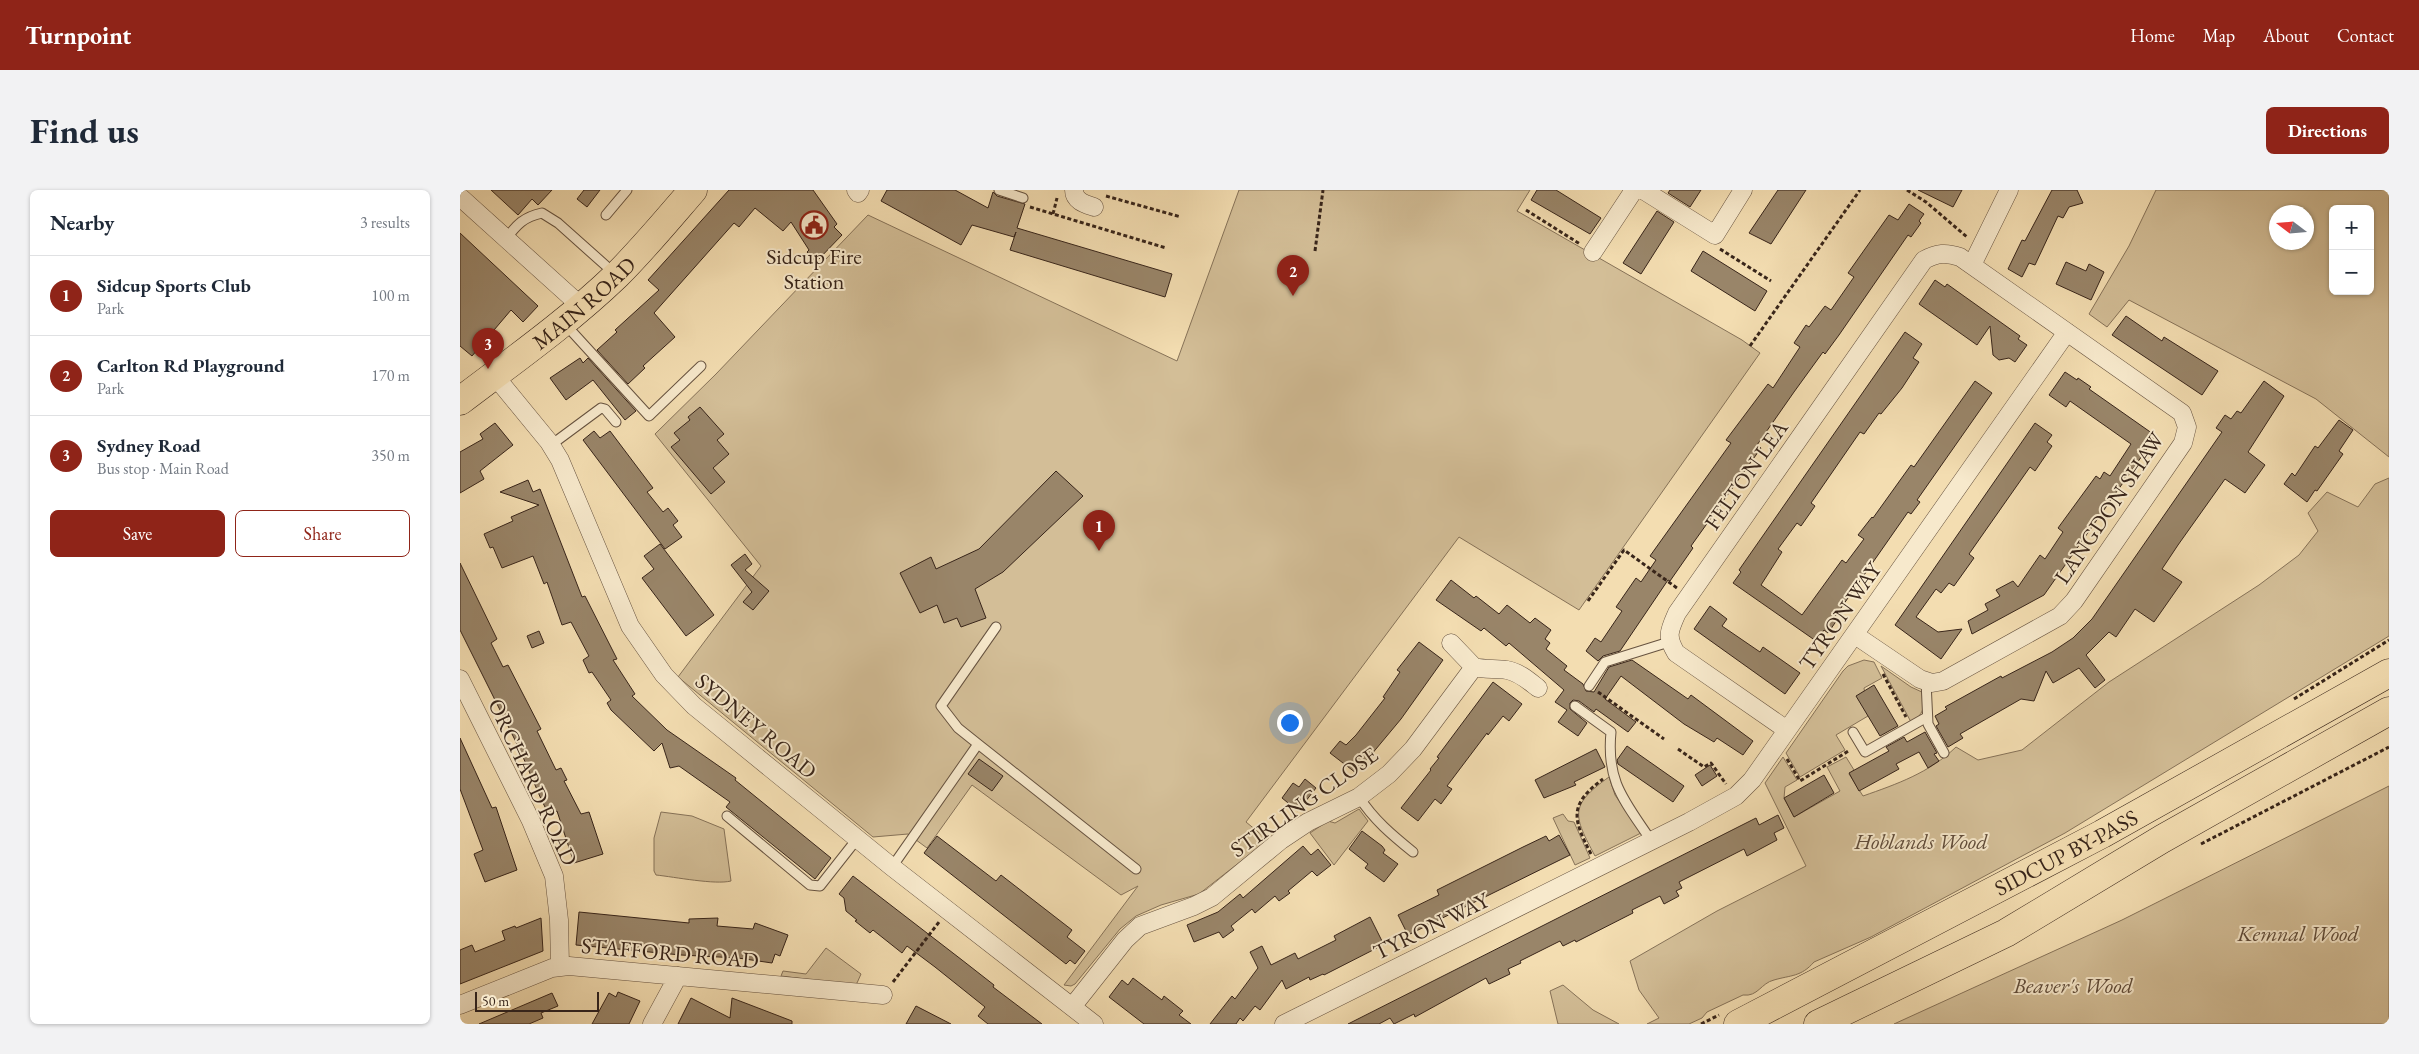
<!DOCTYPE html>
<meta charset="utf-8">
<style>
:root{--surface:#fff;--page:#f2f2f3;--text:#1f2937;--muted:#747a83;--line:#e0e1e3;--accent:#8f2418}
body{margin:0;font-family:"EB Garamond",serif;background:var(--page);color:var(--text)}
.controls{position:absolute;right:15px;top:15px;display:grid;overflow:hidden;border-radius:8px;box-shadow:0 1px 4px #0004}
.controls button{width:45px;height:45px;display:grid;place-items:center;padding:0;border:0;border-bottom:1px solid var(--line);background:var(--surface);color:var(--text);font:25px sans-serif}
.compass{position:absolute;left:1809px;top:15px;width:45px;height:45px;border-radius:50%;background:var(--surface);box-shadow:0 1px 4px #0004;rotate:286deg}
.scale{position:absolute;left:15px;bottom:12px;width:124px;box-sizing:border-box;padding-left:5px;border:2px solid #38251a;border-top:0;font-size:14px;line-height:18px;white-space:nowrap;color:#38251a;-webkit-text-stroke:4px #f7e9cc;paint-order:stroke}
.you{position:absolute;left:829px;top:532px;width:18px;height:18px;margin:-12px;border:4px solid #fff;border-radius:50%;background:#1a73e8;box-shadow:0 0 0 8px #1a73e833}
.badge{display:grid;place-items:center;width:32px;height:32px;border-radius:50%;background:var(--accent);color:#fff;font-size:16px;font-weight:700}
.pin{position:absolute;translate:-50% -41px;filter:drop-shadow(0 1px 2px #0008)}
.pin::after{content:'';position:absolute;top:26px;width:18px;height:15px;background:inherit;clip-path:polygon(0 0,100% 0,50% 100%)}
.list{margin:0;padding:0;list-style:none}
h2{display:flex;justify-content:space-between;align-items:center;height:65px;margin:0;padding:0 20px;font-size:21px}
h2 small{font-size:16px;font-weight:400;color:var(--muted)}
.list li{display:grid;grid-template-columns:32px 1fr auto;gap:15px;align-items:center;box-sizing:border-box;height:80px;padding:0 20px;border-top:1px solid var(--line)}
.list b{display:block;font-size:19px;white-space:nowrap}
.list p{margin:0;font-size:16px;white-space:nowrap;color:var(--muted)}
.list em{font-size:16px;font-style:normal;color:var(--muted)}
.actions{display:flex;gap:10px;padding:15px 20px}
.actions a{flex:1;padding:11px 0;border:1px solid var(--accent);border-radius:8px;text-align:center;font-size:18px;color:var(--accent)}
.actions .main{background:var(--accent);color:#fff}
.map{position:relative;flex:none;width:1929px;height:834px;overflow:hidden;border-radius:8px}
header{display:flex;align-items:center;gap:30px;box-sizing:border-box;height:70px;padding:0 25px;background:var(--accent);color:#fff}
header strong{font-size:24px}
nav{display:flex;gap:28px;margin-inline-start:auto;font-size:18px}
.intro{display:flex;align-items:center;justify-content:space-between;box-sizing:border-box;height:120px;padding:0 30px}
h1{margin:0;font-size:35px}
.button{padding:12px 22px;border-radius:8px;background:var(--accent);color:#fff;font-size:18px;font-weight:700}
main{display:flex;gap:30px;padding:0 30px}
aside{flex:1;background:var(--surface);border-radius:8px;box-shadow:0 1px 4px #0004}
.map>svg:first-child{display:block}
.green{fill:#d3be97;stroke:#867258;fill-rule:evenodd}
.building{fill:#998569;stroke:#38251a}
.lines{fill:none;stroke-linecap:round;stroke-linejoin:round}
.service-casing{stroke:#675340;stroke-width:11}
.minor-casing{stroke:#675340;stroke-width:19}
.primary-casing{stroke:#38251a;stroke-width:29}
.trunk-casing{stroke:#38251a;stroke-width:29}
.path{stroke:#38251a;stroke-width:3;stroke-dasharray:4 2.5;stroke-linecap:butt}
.service{stroke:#f7e9cc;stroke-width:9}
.minor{stroke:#f7e9cc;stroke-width:18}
.primary{stroke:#f3ddb1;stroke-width:28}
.trunk{stroke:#f3ddb1;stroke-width:28}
.labels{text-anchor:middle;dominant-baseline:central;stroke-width:4;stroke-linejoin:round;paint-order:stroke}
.poi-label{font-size:22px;fill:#38251a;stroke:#f7e9cc}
.street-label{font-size:22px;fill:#38251a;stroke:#f7e9cc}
.park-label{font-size:22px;font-style:italic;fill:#5f4b39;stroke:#f7e9cc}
</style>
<header>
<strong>Turnpoint</strong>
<nav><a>Home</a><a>Map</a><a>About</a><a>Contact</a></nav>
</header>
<div class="intro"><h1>Find us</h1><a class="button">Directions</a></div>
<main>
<aside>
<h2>Nearby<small>3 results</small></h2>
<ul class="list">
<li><span class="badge">1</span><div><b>Sidcup Sports Club</b><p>Park</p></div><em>100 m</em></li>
<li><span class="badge">2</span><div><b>Carlton Rd Playground</b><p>Park</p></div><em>170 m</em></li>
<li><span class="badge">3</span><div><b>Sydney Road</b><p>Bus stop · Main Road</p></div><em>350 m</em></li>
</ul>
<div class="actions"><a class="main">Save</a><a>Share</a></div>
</aside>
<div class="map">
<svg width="1929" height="834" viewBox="0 0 1929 834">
<rect width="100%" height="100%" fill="#f3ddb1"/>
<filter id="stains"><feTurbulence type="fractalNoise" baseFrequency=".004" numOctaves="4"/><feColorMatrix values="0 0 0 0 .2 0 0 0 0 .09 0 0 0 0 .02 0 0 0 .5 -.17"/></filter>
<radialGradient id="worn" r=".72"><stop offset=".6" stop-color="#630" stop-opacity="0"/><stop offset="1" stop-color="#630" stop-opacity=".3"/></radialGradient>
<!-- green -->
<path class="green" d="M779,0H1070L1057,21L1282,150L1300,163L1119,420L999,347L786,632L808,650L739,704L701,715L676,726L660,739L615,794L611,796L604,795L678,696L661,705L512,595L467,658L448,644L413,647L218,487L301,376L195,244L256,184L408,25L717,171Z
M1696,0H1929V267L1856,209L1669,110L1647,137L1629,124L1669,56ZM1873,19H1910V101H1873ZM1816,22H1846V52H1816Z
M1929,288V446L1605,643L1411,747L1354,772C1341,787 1331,785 1314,790C1301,793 1298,807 1283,805L1247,822L1242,828L1229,834H1187L1199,828L1179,800L1170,771L1257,721L1346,676L1305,593L1323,567L1337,590L1325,597L1324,608L1334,627L1380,601L1367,577L1386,567L1394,580L1389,584L1403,606C1437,594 1469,583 1496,557L1518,570L1562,560L1649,492L1799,395L1839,365L1858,341L1848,323L1867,302L1898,317L1915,294Z
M1404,470L1414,472L1422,488L1404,498L1408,526L1376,545L1385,560L1340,587L1326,563L1383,481L1388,476Z
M1421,476L1451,497L1464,503C1464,517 1464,525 1451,532Z
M1149,587L1155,605L1181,643L1135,666C1114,626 1108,616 1149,587Z
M1929,596V834H1434L1662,730Z
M899,619L908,631L874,675L850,643L868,631L875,633Z
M201,622L232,626L264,639L271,691C255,695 215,687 196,685L194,681V648Z
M1103,624L1108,631L1114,632L1130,668L1115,675L1093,628Z
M366,758L401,784L397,793L393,795L321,786L323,781L346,784Z
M1103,795L1133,820L1159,834H1098L1090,801Z"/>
<!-- building -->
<path class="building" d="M31,0H92L78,15L72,9L58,25Z
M124,0H140L127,17L117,9Z
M269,0H353L377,34L374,37L382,45L356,72L347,62L349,60L331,32L323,41L295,18L279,37L274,33L194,123L215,147L183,176L185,178L168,194L137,160L157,142L155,140L199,100L188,90Z
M427,0H495L528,18L533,2L537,6L565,14L557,38L712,84L705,107L550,60L556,42L554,47L512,35L501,55L421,11Z
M1077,0H1096L1141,28L1130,44L1071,10Z
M1210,0H1241L1230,17L1208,3Z
M1318,0H1346L1311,54L1289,43Z
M1458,0H1502L1493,17Z
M1592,0H1617L1623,13L1609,17L1603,28L1598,26L1575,75L1569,73L1562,87L1548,79L1562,50L1565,51Z
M1449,14L1464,24L1459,31L1461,33L1451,47L1448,45L1379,145L1365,164L1363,162L1334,202L1297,255L1301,258L1231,356L1233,358L1210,391L1208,390L1160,461L1143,466L1138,471L1126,461L1135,448L1141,452L1162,421L1156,417L1176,388L1181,392L1196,370L1190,366L1271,253L1266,250L1308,194L1313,198L1340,157L1334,153L1346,135L1349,137L1365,116L1371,120L1394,87L1388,83L1429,25L1438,30Z
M1197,21L1214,32L1181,84L1163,73Z
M0,43L78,116L63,132L51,120L12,166L0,156Z
M1243,61L1307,101L1295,121L1231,81Z
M1606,72L1626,81L1629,74L1644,82L1631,110L1596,94Z
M1475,90L1485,97L1487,94L1560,146L1558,149L1567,155L1555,172L1549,168L1539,170L1533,165L1530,136L1517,155L1459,114Z
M1666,126L1702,151L1704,147L1758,181L1742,205L1652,145Z
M1445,142L1462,154L1453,168L1459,172L1442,198L1421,224L1419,223L1404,244L1400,242L1351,313L1355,316L1341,336L1337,333L1318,359L1322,362L1301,395L1322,410L1342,425L1382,370L1386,373L1404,349L1398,345L1412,327L1413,328L1451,275L1454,277L1515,191L1532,203L1457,310L1460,312L1451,324L1448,322L1374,428L1377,430L1368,443L1364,440L1356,451L1273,393L1281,382L1279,380Z
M120,168L123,173L128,168L176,221L165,230L133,190L106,210L90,188Z
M1605,182L1617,190L1618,188L1631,197L1629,199L1696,246L1584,405L1512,444L1508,431L1528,420L1525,414L1540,406L1536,400L1553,391L1558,397L1580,365L1585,369L1603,342L1598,338L1636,286L1640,289L1644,282L1650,286L1671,254L1610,211L1606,217L1589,205Z
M1804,191L1824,206L1788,262L1805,275L1785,303L1765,289L1718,355L1702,379L1722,392L1694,432L1675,419L1656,447L1649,442L1626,465L1645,490L1635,498L1619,478L1593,493L1586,481L1574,511L1561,509L1500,544L1503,548L1488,557L1476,536L1479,534L1475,526L1487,519L1485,517L1541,486L1542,488L1592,462L1613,448L1632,429L1762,242L1756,238L1765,225L1771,229L1777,221L1781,223Z
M240,217L264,244L257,250L269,264L253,278L265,292L251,304L211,257L220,250L214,243L230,230L228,227Z
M1879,230L1893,240L1879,261L1883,264L1857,301L1855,300L1847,312L1824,294L1832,283L1835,286L1855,256L1858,258Z
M35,233L53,255L20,281L24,289L0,303V262L23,249L20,244Z
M1575,233L1592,245L1587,252L1592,256L1575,281L1570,277L1509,364L1514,368L1494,396L1489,393L1481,403L1476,399L1456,427L1478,442L1502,439L1481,469L1435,435Z
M134,241L140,248L150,241L193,298L187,302L203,322L208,318L218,331L213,335L222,347L205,359L123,250Z
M596,281L623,306L543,382L515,399L526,428L501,437L497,428L484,433L477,415L460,423L440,383L471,367L476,379L519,359Z
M68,290L73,302L80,299L122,407L125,406L157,469L153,470L175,504L172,506L207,540L276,588L275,590L371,668L355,689L266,617L270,612L219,576L210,578L202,553L194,561L151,520L147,513L151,510L132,482L129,483L123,470L129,466L111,432L102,435L87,392L84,394L73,366L42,378L33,357L30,358L24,344L53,331L51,327L79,315L40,302Z
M200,354L254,425L226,446L182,388L194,379L184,366Z
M285,364L292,374L285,380L309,401L293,420L283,412L292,402L271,375Z
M0,373L37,449L31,453L43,477L48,475L81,539L77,541L96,580L101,578L107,590L104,591L121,624L129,622L143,664L114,673L97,621L89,625L81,609L60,560L0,440Z
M991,390L1014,408L1016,406L1039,424L1047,415L1070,433L1075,428L1091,440L1085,449L1090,453L1086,459L1107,476L1104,480L1123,494L1126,501L1134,502L1149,477L1172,470L1228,509L1231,505L1293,551L1283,565L1257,548L1254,552L1224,534L1161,486L1145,509L1176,532L1168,542L1136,519L1134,522L1119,511L1113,510L1110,513V519L1127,533L1118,546L1098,532L1107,520L1095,512L1104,500L1049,453L1046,456L1024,438L1021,441L976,410Z
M1250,416L1267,429L1262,436L1300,462L1303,457L1340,483L1325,504L1234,439Z
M79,441L84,453L72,458L67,446Z
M959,452L983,470L941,529L896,583L870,563L880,551L886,555L896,545L925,508L923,507L940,482L937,480Z
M1033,492L1062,514L1049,531L1043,526L1028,545L1027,543L987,596L992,599L981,614L975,609L958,631L941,618L971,580L970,579L979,568L977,567Z
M1414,495L1438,536L1420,546L1396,506Z
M1465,542L1477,563L1474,564L1479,571L1468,578L1459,562L1436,574L1439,579L1399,601L1389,583L1429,561L1426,557L1444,547L1447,552Z
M0,548L32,618L36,617L57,680L25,692L14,664L23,660L0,599Z
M1167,556L1224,596L1213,612L1158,574L1157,570Z
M1136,559L1145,577L1114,592L1116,595L1084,608L1075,590Z
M519,569L543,586L532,601L508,584Z
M1250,575L1257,586L1242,596L1235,585Z
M1364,585L1374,603L1334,627L1324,608Z
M845,589L856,598L838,621L822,608L833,593L839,597Z
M1318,625L1324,638L1314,643L1317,650L1287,666L1284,659L1219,692L1222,698L1216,701L1219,706L1204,714L1200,706L1172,720L1173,723L1116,752L1115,750L1103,756L1100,751L1060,771L1061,773L1048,779L1050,784L1029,794L1026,788L955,827L954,824L934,834L930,828L919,834H888L1296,628L1299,635Z
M902,641L922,656L925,660L923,663L938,674L924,692L905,678L908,674L889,659Z
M1099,645L1110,665L948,745L938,725L979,705L977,700L1063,657L1086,646L1089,651Z
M477,646L536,691L541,685L612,740L607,747L625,761L615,774L610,770L606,774L464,663Z
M843,656L851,665L858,659L871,675L857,686L852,681L828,701L830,703L819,711L815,706L795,723L792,719L771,736L774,740L763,748L759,742L734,752L727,735L758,722L780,704L783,708Z
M393,686L502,770L534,795L533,797L582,834H528L518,826L525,817L475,777L447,756L442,763L413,740L410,743L395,731L397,730L386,721L384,708L379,704Z
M119,722L229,733V729L258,728L257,736L293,739L295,733L328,745L320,766L315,764L312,773L278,768L221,765L116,755Z
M910,727L923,753L916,756L917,758L864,785L863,784L850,790L849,787L826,799L822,790L800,820L795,816L783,831L780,828L776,834H750L772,806L775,809L798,778L790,762L802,756L811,775L835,763L838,769L876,750L874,746Z
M81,728L83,761L0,794V760L12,755L15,762L45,750L42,741L55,736L56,738Z
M673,788L702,810L704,806L723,821L719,825L731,834H684L649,807L662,790L668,795Z
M158,802L180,811L169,834H132L149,803L156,807Z
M92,803L98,816L81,823L83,828L69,834H19Z
M231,808L270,828L272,808L332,831V834H218Z
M456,816L491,834H446Z"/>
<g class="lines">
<!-- service casing -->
<g class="service-casing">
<path id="service" d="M539,0L563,8
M146,25L167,0
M46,49C57,34 64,27 82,23L98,33L154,83
M105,134L189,226L241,176
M91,255L141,218L145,219L156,232
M1466,491L1468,534L1484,563
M1129,496L1145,472L1209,452
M1115,516L1151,542C1146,593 1165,611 1192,652
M1393,542L1405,562L1467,527
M518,554L498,538L481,516L536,437
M899,607C914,630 932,645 953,662
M267,626L350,695L360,696L397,649
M432,677L518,554L676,679"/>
</g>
<!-- minor casing -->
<g class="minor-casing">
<path id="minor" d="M396,0L398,3L400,0
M614,0C614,11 625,14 634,17
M1183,0L1255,45L1283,0
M0,7L122,117
M1133,62L1174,0
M1512,75L1549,0
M34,185L89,252L100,270L170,436L204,485L234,516L432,677L634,834
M991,453L1014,477
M0,489L71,631L94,686L99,730L100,776
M1327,540L1216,463C1206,446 1209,441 1217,423L1464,70C1477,63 1486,62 1500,67L1722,223L1727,237L1723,253L1614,411L1600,426L1483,491L1472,493L1460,489L1395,445
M0,815L92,778L109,776L423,805
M612,817L665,750L680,736L734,716L752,707L821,650L848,632L899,607L929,584L953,559L1014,477C1026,480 1035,478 1047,480C1059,482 1069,491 1078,498
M192,834L218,786
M824,834L1229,632L1276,606L1292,590L1607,142"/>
</g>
<!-- primary casing -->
<g class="primary-casing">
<g id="primary">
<path id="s1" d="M0,211C54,170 108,132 157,85C184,58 208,29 233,0"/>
</g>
</g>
<!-- trunk casing -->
<g class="trunk-casing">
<g id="trunk">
<path id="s2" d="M1278,834L1642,644L1929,483"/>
<path d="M1358,834L1546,743L1702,649L1929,521"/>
</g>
</g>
<!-- path -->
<path class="path" d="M1447,0L1466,12L1507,47
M646,6L721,27
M570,17L706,58
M1066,20L1120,54
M593,24L597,8
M1260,59L1311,91
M855,61L863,0
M1290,156L1400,0
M1128,411L1164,360L1217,398
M1423,484L1446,527
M1138,502L1204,549
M1834,509L1929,450
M1218,559L1244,577L1251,573L1266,594
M1327,569L1340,591L1390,560
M1741,654L1929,557
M1131,664C1113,629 1108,615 1143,589
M433,792L479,732
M1241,834L1259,825"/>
<!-- service -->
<use href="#service" class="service"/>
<!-- minor -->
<use href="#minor" class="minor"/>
<!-- primary -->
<use href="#primary" class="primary"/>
<!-- trunk -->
<use href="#trunk" class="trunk"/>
</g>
<!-- icons -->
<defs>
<g id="civic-ring" transform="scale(1.4375)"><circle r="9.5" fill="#f7e9cc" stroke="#8f2418" stroke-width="1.5"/><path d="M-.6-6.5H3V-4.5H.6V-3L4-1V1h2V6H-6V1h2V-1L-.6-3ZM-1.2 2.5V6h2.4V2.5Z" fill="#8f2418"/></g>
</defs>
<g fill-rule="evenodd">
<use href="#civic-ring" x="354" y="35"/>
</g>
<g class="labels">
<!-- poi labels -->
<g class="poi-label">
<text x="354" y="66">Sidcup Fire<tspan x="354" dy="25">Station</tspan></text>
</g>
<!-- street labels -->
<g class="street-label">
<text stroke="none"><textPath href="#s1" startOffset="158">MAIN ROAD</textPath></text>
<text transform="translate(1286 285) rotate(-55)">FELTON LEA</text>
<text transform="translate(1649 318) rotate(-56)">LANGDON SHAW</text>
<text transform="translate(1380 426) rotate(-55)">TYRON WAY</text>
<text transform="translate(296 536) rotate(40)">SYDNEY ROAD</text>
<text transform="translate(73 592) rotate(65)">ORCHARD ROAD</text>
<text transform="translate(844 612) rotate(-35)">STIRLING CLOSE</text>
<text stroke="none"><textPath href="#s2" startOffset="370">SIDCUP BY-PASS</textPath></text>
<text transform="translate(971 736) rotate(-26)">TYRON WAY</text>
<text transform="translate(210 763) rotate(5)">STAFFORD ROAD</text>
</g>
<!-- park labels -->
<g class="park-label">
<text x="1461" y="651">Hoblands Wood</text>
<text x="1838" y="743">Kemnal Wood</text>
<text x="1613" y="795">Beaver's Wood</text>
</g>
</g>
<rect width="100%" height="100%" filter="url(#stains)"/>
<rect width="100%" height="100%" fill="url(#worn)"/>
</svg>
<div class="controls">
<button>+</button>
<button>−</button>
</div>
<svg class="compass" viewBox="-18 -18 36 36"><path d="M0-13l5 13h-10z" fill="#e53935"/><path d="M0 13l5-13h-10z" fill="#747a83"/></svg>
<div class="scale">50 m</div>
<div class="you"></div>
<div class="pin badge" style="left:639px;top:361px">1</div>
<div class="pin badge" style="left:833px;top:106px">2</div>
<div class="pin badge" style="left:28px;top:179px">3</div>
</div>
</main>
